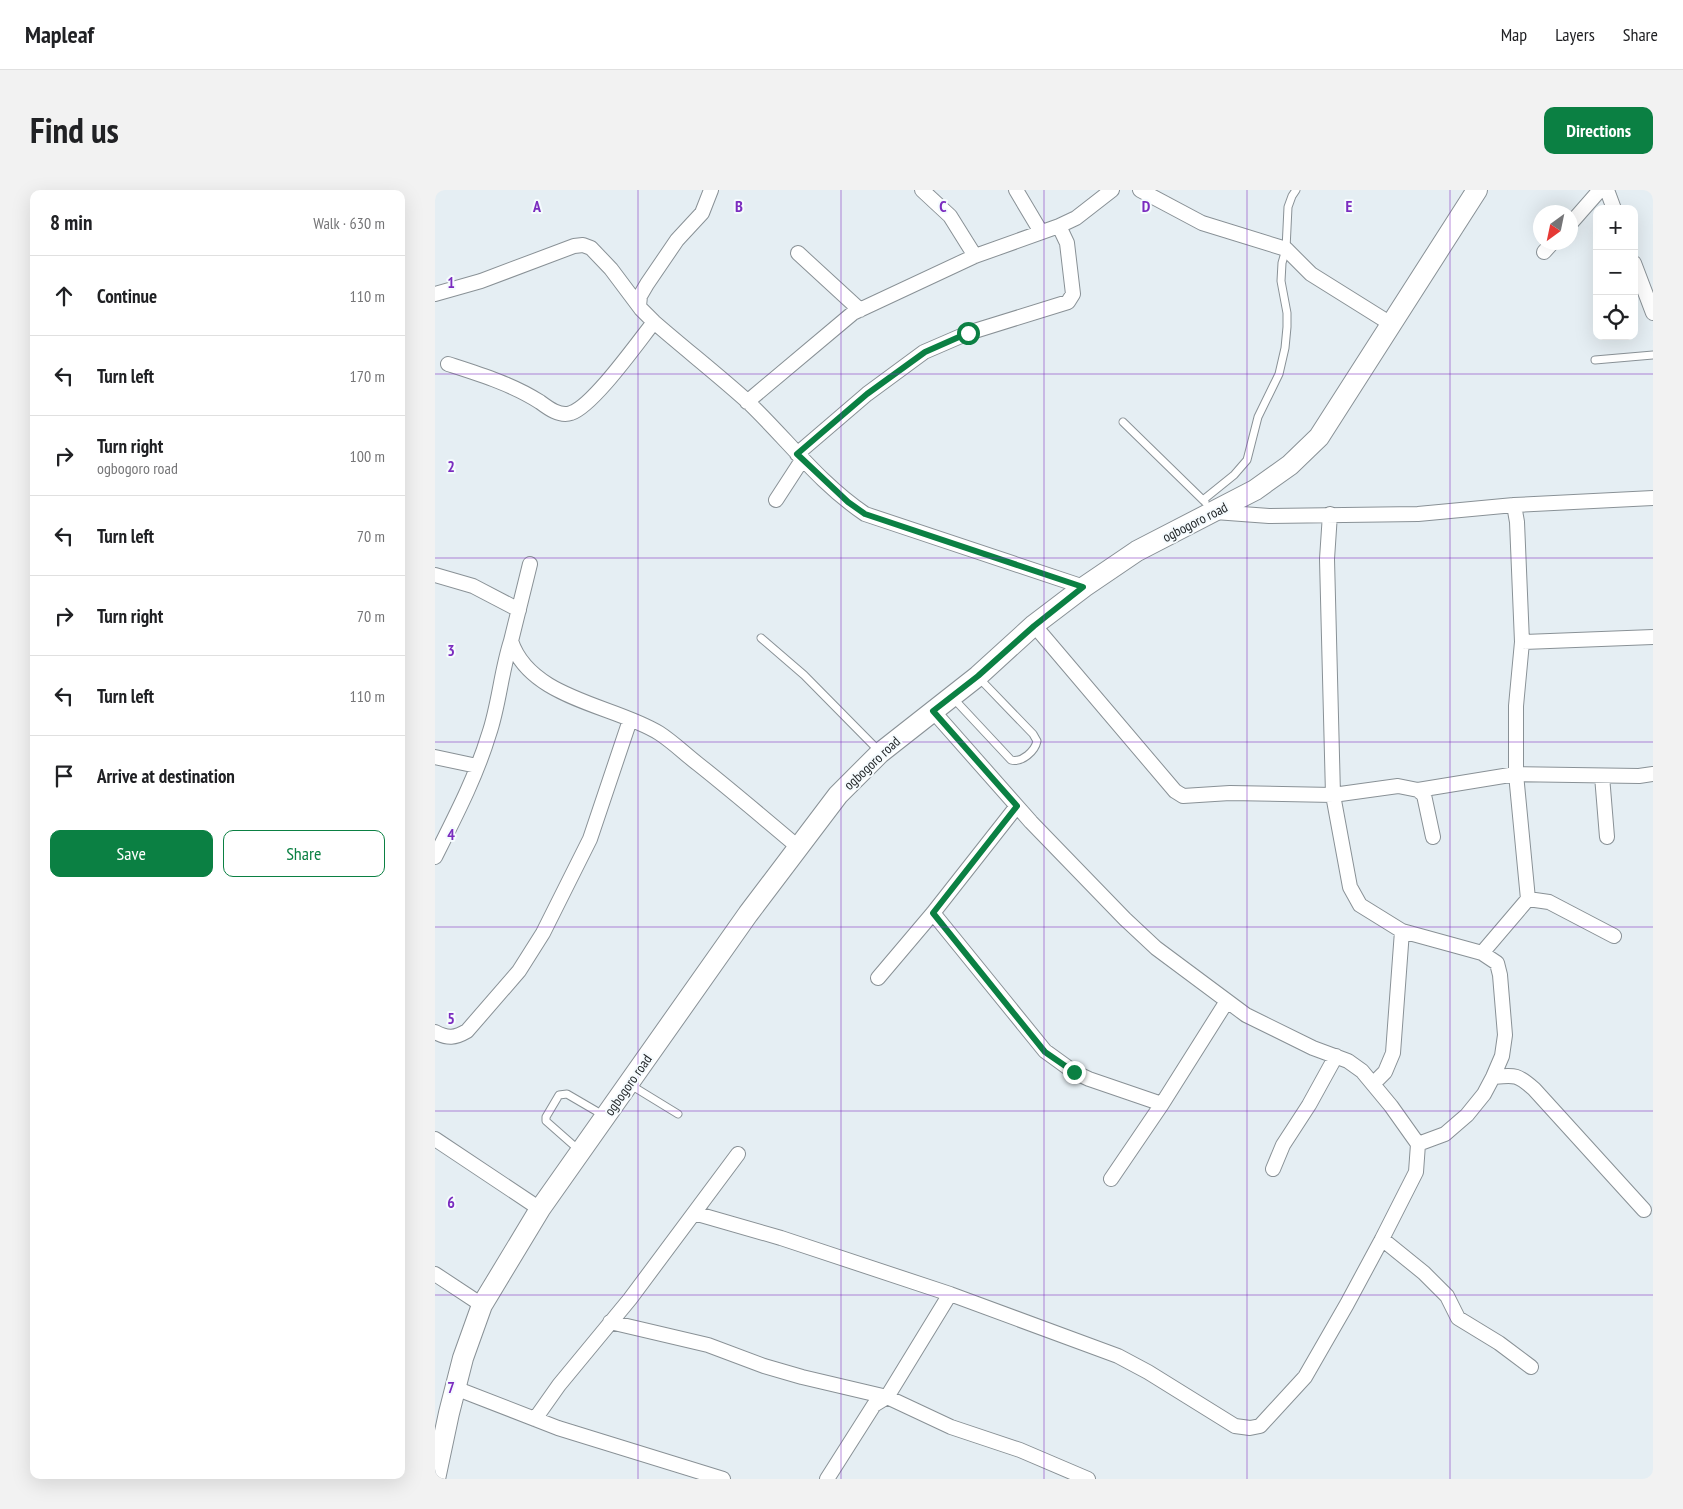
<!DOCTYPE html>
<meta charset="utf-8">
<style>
:root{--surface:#fff;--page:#f2f2f2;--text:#202124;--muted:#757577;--line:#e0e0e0;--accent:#0b8043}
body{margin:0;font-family:"PT Sans Narrow",sans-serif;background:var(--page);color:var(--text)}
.controls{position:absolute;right:15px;top:15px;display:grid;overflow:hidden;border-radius:10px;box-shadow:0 5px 20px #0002}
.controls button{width:45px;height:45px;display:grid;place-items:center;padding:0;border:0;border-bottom:1px solid var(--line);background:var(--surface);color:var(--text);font:25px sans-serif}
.compass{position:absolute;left:1098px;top:15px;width:45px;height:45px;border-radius:50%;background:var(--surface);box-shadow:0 5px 20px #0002;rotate:213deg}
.stop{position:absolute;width:15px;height:15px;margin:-11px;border:4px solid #0b8043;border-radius:50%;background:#fff}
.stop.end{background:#0b8043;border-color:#fff;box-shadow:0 1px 5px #0008}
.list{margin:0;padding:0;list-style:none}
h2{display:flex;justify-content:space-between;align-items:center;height:65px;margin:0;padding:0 20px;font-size:21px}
h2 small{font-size:16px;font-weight:400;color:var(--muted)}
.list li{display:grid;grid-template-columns:32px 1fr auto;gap:15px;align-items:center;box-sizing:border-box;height:80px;padding:0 20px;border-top:1px solid var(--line)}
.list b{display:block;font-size:19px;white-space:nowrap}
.list p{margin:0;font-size:16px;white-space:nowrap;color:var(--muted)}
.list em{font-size:16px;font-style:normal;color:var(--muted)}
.actions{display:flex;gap:10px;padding:15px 20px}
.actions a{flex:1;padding:11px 0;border:1px solid var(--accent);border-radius:10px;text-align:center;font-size:18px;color:var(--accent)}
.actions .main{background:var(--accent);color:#fff}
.icon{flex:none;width:28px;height:28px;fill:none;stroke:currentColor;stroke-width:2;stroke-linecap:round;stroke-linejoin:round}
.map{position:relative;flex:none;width:1218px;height:1289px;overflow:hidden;border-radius:10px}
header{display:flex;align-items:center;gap:30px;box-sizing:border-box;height:70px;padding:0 25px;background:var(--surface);border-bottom:1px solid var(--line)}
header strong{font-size:24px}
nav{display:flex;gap:28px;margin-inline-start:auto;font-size:18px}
.intro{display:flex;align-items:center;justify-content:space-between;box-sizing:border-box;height:120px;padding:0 30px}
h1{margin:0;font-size:35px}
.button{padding:12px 22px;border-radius:10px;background:var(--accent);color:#fff;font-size:18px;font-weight:700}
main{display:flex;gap:30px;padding:0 30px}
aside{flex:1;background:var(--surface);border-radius:10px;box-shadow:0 5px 20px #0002}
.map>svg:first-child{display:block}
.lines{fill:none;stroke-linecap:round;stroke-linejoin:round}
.lane-casing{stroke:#899196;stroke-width:9}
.street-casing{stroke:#899196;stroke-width:16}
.secondary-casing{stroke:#899196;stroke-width:22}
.lane{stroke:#fff;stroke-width:7}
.street{stroke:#fff;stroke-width:14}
.secondary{stroke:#fff;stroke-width:20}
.route{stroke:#0b8043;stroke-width:6}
.grid{fill:none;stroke:#7b2cbf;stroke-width:1;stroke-opacity:0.55}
.labels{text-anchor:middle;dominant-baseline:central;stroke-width:4;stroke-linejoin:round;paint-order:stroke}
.street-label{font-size:14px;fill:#222628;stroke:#f5fbfe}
.grid-label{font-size:16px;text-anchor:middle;font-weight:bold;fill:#7b2cbf;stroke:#f5fbfe;stroke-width:4;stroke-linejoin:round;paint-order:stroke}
</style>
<header>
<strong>Mapleaf</strong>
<nav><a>Map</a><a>Layers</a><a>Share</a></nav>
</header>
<div class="intro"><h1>Find us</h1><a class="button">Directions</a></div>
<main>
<aside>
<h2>8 min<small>Walk · 630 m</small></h2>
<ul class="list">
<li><svg class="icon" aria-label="ahead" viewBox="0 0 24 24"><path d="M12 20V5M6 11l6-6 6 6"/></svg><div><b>Continue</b></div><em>110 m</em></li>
<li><svg class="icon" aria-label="left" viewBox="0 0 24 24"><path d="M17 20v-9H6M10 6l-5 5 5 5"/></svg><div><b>Turn left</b></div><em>170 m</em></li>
<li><svg class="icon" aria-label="right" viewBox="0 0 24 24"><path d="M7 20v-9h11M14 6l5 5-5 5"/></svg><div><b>Turn right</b><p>ogbogoro road</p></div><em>100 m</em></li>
<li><svg class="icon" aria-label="left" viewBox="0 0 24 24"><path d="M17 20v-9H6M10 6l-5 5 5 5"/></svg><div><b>Turn left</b></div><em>70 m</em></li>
<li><svg class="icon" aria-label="right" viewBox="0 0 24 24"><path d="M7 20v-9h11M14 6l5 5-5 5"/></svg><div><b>Turn right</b></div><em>70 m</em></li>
<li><svg class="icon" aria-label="left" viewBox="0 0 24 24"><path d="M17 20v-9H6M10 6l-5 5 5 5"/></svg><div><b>Turn left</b></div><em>110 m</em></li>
<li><svg class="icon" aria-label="arrive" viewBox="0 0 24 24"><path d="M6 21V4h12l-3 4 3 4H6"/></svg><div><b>Arrive at destination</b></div></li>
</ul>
<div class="actions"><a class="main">Save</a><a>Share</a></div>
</aside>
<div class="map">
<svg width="1218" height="1289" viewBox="0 0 1218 1289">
<rect width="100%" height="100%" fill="#e5eef3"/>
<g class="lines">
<!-- lane casing -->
<g class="lane-casing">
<path id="lane" d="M1160,170L1218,165
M688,232L770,312
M768,310L799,285L812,270L823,227L844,184L850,158L852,137V123L846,91L847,73L851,59L853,17L857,6L861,0
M326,448L369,485L445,562
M519,509L576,570C587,573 600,561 602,551L598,544L543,487
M194,894L243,924
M145,961L111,931V927L124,905L132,904L168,925"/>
</g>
<!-- street casing -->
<g class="street-casing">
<path id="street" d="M487,0L515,26L540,66
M581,0L606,42
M705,0L767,33L851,59L876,84L956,134
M1172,0L1179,19
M1136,33L1165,0
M1109,62L1118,52
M363,63L425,120
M1199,73L1218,123
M0,104L46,91L139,56L148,55L156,58L176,79L206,119L219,132C250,159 282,184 312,211C352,249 384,293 430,324L649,397
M204,116L205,106L212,94L242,50L267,23L276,0
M13,174C44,184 77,194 105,212C113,218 125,227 136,223C158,216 203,152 219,132
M312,212L418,123L540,66L624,36L641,28L677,0
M362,264L432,204L489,162L533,143L633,112L638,104L632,53L624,36
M341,310L367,270
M780,322L834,326L983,324L1079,315L1218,308
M895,324L892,369L898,605L915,697L925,715L967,741L1047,763L1062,773L1065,785L1070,845L1067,866L1058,887L1049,904L1032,925L1010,944L983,954
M95,374L76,451C95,509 179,515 224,543C238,552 250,564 263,574C297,601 330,629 363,657
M0,385L38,396L84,420
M599,435L740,601L748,606L795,603L898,605L963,596L983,600L989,605L998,647
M1087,452L1218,447
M498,521L596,632L690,729L721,758L811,825L878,858L913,871L927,881L956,916L983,954L981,982L947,1049L912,1114L870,1187L825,1236L815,1238L800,1236L713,1182L683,1166L515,1104
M0,567L42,576
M1167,586L1172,647
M983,600L1081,584V516L1087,452L1082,332L1079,315
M0,667C20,627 41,587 54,544C64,515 66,482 76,451
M1093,709L1081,584L1204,586L1218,584
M498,723L610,861L639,882L654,889L727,914
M1047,763L1093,709L1114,712L1179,746
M443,788L498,723L582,616
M0,842C13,849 20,848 32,841L84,781L108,743L155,649L195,530
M1058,887C1080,885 1082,884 1099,899L1209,1020
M938,894L950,882L958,863L967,741
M0,949L105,1019
M838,979L848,955L874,915L901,866
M676,989L727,914L792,811
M259,1023L346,1048L515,1104L452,1207L439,1215L392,1289
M947,1049L989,1083L1012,1106L1023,1128L1064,1153L1096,1177
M0,1084L47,1115
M175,1132L273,1155L329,1176L367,1187L452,1207L516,1237L585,1260L653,1289
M20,1198L123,1238L288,1289
M100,1229L124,1195L195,1109L303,964"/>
</g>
<!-- secondary casing -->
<g class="secondary-casing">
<path id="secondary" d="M0,1289L14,1223L28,1168L47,1115L105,1019L313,724L403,605L445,563L543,486L599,435L649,397L702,361L820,300L855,275L884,247L1042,0"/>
</g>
<!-- lane -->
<use href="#lane" class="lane"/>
<!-- street -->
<use href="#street" class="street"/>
<!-- secondary -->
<use href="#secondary" class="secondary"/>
</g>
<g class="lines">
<!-- route -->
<path class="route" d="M533,143L490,162L432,204L362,264L413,312L430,324L648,397L599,436L543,486L498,521L582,616L498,723L610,862L639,882"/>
</g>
<!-- grid -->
<path class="grid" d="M203,0V1289M406,0V1289M609,0V1289M812,0V1289M1015,0V1289M0,184H1218M0,368H1218M0,552H1218M0,737H1218M0,921H1218M0,1105H1218"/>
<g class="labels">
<!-- street labels -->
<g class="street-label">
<text transform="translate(760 332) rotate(-27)">ogbogoro road</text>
<text transform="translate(437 573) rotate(-43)">ogbogoro road</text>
<text transform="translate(193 895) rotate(-55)">ogbogoro road</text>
</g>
</g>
<g class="grid-label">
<text x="102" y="22">A</text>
<text x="304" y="22">B</text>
<text x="508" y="22">C</text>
<text x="711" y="22">D</text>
<text x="914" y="22">E</text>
<text x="16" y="98">1</text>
<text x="16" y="282">2</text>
<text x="16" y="466">3</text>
<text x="16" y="650">4</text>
<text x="16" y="834">5</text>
<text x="16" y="1018">6</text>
<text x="16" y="1203">7</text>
</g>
</svg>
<div class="controls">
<button>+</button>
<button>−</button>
<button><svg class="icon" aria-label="locate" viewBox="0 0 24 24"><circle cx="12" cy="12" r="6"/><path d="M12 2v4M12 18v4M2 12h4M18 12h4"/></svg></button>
</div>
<svg class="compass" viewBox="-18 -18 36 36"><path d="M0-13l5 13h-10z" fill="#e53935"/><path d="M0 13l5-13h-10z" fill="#757577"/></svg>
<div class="stop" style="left:533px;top:143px"></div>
<div class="stop end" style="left:639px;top:882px"></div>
</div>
</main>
